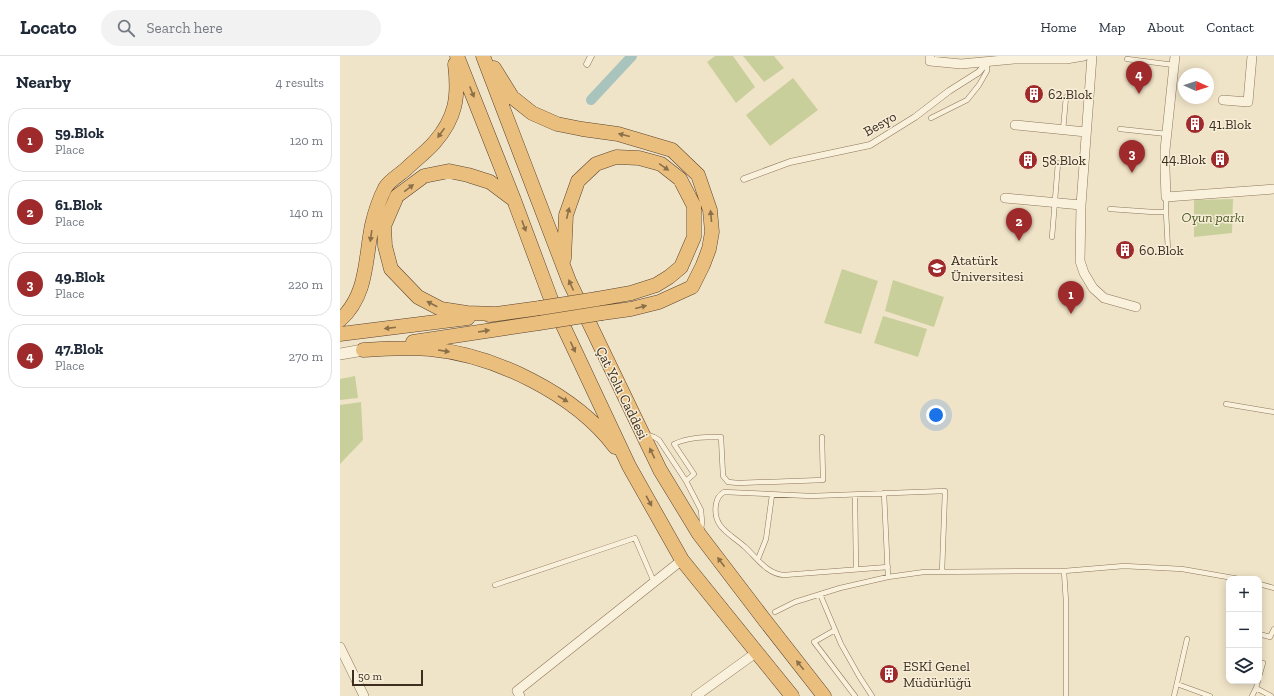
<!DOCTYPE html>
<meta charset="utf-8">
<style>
:root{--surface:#fff;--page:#f2f2f3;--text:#1f2937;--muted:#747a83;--line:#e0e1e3;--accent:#9e2a2b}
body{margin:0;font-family:"Zilla Slab",serif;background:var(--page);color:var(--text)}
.controls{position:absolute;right:12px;bottom:12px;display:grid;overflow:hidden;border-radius:8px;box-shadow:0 2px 10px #0003}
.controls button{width:36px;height:36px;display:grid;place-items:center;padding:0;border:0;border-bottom:1px solid var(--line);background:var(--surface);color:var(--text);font:20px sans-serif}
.compass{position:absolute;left:838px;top:12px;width:36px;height:36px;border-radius:50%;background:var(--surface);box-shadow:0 2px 10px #0003;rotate:93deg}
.scale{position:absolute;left:12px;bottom:10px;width:71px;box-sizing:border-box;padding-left:4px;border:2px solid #3d2e20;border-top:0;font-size:11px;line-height:14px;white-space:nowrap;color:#3d2e20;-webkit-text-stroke:3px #f7eed8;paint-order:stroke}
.you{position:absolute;left:596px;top:359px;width:14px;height:14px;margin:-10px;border:3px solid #fff;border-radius:50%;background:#1a73e8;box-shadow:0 0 0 6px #1a73e833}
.badge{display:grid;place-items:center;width:26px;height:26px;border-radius:50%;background:var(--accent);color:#fff;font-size:13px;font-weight:700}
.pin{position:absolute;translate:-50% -33px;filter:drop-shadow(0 1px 2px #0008)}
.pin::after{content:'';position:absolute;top:21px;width:14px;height:12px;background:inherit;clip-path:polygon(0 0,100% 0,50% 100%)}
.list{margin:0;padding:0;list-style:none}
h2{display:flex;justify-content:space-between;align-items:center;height:52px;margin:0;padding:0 16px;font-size:17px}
h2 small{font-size:13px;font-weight:400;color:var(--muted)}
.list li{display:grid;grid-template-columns:26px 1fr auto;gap:12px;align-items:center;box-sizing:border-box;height:64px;margin:0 8px 8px;padding:0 8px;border:1px solid var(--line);border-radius:16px}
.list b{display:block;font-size:15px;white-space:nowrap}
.list p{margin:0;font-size:13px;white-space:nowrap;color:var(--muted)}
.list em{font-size:13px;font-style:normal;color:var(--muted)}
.icon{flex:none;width:22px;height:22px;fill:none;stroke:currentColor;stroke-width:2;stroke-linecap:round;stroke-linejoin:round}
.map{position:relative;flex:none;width:934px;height:640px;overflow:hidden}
header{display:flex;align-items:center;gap:24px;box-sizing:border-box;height:56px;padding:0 20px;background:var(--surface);border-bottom:1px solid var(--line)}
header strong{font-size:19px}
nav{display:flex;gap:22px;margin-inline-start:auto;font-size:14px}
.search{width:280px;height:36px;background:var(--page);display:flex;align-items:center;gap:10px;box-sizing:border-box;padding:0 14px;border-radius:22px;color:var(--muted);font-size:15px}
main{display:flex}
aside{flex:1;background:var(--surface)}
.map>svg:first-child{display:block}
.green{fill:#c9cf9b}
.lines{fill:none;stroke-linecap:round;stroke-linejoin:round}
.canal{stroke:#a9c4bc;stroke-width:10}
.service-casing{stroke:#8d765c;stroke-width:5.5}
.pedestrian-casing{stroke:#8d765c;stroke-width:7}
.minor-casing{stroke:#8d765c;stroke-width:10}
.tertiary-casing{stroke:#8d765c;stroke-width:12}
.trunk-casing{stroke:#5b4430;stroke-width:15}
.service{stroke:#faf1dc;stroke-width:4.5}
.pedestrian{stroke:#faf1dc;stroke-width:6}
.minor{stroke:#faf1dc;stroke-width:9}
.tertiary{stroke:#faf1dc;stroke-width:11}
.trunk{stroke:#eabe7c;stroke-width:14}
.trunk-bridge-casing{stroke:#5b4430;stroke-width:15;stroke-linecap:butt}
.trunk-bridge{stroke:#eabe7c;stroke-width:14}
.oneway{fill:#8b6f49}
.labels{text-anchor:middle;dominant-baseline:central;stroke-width:3;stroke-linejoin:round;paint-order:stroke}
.poi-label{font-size:14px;fill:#3d2e20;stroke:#f7eed8;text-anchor:start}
.street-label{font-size:14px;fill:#3d2e20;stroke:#f7eed8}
.park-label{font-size:14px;font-style:italic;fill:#4d5a26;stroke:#f7eed8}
</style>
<header>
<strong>Locato</strong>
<div class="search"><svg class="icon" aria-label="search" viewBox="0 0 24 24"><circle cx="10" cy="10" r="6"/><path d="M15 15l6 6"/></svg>Search here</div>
<nav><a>Home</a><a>Map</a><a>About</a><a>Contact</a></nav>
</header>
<main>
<aside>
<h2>Nearby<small>4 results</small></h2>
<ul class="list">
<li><span class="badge">1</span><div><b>59.Blok</b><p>Place</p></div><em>120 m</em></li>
<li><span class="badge">2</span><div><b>61.Blok</b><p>Place</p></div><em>140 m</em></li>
<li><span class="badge">3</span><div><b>49.Blok</b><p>Place</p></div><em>220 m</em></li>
<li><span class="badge">4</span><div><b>47.Blok</b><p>Place</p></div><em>270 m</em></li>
</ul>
</aside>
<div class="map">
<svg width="934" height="640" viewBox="0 0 934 640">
<rect width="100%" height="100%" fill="#f0e4c8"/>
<!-- green -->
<path class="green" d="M375,0H393L415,31L396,47L367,6Z
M403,0H434L444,12L424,26Z
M453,22L478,54L430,90L406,59Z
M893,143L892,177L854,181V144Z
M502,213L538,225L521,278L484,267Z
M553,224L604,241L594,271L545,255Z
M543,260L587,273L578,301L534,287Z
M15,320L18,342L0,344V323Z
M21,346L23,384L0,408V349Z"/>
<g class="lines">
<!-- canal -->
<path class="canal" d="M251,44L292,0"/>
<!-- service casing -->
<g class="service-casing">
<path id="service" d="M787,3L834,9
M591,62L627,44L639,29L647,15V6
M780,73L827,78
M723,74L726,41
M770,153L813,156H826V141
M826,156L828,194
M712,181L718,107
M886,348L934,356
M306,378L314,381L319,384L346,425L361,454L362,466L361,474
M346,425L354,418L334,388C349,381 364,381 381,381L383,420L388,426L398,427L483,424L482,381
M544,437L548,521
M515,439L516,513
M418,503L426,483L432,439
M548,511L444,519C427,518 417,502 405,491C391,478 372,472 376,448C377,442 379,439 384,436L471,440L605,435L602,516
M724,515L726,546V640
M919,528L934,532
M155,529L295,482L314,526
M480,538L501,588L519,620L532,640
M435,556L455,546L500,532L548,521L584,516L724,515L784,510L842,513L899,523
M495,574L474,586L515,640
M919,578L930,581L934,573
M919,621L923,607
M837,628L870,640
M916,632L918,625
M834,640L847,583
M912,640L916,632L931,640"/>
</g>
<!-- pedestrian casing -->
<g class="pedestrian-casing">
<path id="pedestrian" d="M247,8L251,0
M404,123L450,106L530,89L575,61L609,35L639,16L647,6"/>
</g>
<!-- minor casing -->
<g class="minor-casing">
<path id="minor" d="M590,0V5L621,8L674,3H726L744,0
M752,0L741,149L740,205L744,217L753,232L764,242L796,251
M835,0L825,94V113L826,141L934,133
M883,44L908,46L912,0
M675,69L746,76
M665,142L741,149
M0,591L24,640
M180,640L177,635L342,504
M356,640L417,596"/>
</g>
<!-- tertiary casing -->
<g class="tertiary-casing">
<path id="tertiary" d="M0,298L23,294"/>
</g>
<!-- trunk casing -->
<g class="trunk-casing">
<path id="trunk" d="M117,0L174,144L212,246L289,410L342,504L452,640
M143,0L229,225L320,414L359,478L423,562L484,640
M154,12L172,41L192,57L217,68L242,73L278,78L332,94L358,119L370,154L372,176L369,193L363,209L352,231L319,246L291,253L262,257
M224,203L226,159L238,125L256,108L276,101L299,102L321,108L340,123L354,150V181L341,211L329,221L316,229L291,237L257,243
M157,258L127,257L101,253L78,241L51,213L45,190L44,170L57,140L84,120L109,115L128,119L150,126L174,144
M149,259L200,252
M0,264C28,239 25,203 32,169C35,156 39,144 45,132C49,125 59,119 65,114C74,105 85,97 94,87C116,62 119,41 115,8
M0,278L128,262
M73,286L199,267
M23,294C45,293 68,291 90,293C155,299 235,338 275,391"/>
</g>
<!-- service -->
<use href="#service" class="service"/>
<!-- pedestrian -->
<use href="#pedestrian" class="pedestrian"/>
<!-- minor -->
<use href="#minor" class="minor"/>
<!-- tertiary -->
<use href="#tertiary" class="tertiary"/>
<!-- trunk -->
<use href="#trunk" class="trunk"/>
<!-- trunk-bridge casing -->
<g class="trunk-bridge-casing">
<path id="trunk-bridge" d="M200,252L257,243
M199,267L262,257"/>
</g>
<!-- trunk-bridge -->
<use href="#trunk-bridge" class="trunk-bridge"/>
</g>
<!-- one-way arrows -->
<defs><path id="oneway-solid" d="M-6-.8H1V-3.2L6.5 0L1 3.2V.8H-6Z"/></defs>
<g class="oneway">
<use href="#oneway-solid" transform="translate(132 36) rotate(68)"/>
<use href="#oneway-solid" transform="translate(101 77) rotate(126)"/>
<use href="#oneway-solid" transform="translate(284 79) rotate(-166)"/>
<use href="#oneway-solid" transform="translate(324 111) rotate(35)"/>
<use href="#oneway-solid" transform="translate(69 132) rotate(-37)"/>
<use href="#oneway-solid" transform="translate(228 157) rotate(-77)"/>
<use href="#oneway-solid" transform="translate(371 160) rotate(-95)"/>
<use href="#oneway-solid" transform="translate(184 170) rotate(70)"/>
<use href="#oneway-solid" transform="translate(31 180) rotate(98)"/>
<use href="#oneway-solid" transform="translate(231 229) rotate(-114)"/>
<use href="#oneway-solid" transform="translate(92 248) rotate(-153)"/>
<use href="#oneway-solid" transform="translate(301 251) rotate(-15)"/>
<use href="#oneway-solid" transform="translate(50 272) rotate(173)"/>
<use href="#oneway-solid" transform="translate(144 275) rotate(-9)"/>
<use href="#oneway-solid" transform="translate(233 291) rotate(65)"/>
<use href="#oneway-solid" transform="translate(104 295) rotate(9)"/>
<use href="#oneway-solid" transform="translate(223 343) rotate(31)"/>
<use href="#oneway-solid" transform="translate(312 397) rotate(-116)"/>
<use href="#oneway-solid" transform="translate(309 445) rotate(61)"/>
<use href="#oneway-solid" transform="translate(381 506) rotate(-127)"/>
<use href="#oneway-solid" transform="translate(460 609) rotate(-128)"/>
</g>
<!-- icons -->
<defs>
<g id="building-disc" transform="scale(1)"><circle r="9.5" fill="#9e2a2b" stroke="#f7eed8"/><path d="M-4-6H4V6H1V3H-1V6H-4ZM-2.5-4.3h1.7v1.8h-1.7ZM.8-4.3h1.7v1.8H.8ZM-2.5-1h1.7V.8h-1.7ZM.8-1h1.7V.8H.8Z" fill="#fff"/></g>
<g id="university-disc" transform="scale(1)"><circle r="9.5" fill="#9e2a2b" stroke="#f7eed8"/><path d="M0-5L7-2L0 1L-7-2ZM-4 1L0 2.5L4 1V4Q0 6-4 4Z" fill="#fff"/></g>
</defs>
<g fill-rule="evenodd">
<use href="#building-disc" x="694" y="38"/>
<use href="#building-disc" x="855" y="68"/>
<use href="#building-disc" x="880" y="103"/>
<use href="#building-disc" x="688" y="104"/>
<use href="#building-disc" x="785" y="194"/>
<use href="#university-disc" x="597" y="212"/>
<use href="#building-disc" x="549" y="618"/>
</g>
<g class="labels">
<!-- poi labels -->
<g class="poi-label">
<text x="708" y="38">62.Blok</text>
<text x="869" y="68">41.Blok</text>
<text x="866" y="103" text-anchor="end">44.Blok</text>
<text x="702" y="104">58.Blok</text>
<text x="799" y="194">60.Blok</text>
<text x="611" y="204">Atatürk<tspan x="611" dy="16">Üniversitesi</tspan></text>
<text x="563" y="610">ESKİ Genel<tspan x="563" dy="16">Müdürlüğü</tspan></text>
</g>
<!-- street labels -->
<g class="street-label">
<text transform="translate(540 68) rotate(-30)">Besyo</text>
<text transform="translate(282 337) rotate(64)">Çat Yolu Caddesi</text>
</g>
<!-- park labels -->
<g class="park-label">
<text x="873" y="161">Oyun parkı</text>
</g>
</g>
</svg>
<div class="controls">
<button>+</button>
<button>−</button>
<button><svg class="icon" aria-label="layers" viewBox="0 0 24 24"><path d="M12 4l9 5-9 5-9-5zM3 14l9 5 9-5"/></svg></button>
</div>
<svg class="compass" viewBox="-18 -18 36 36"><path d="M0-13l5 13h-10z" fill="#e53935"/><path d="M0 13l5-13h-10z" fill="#747a83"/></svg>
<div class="scale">50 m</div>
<div class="you"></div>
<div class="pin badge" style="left:731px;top:258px">1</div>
<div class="pin badge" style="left:679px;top:185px">2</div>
<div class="pin badge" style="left:792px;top:117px">3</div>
<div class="pin badge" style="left:799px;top:38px">4</div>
</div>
</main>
